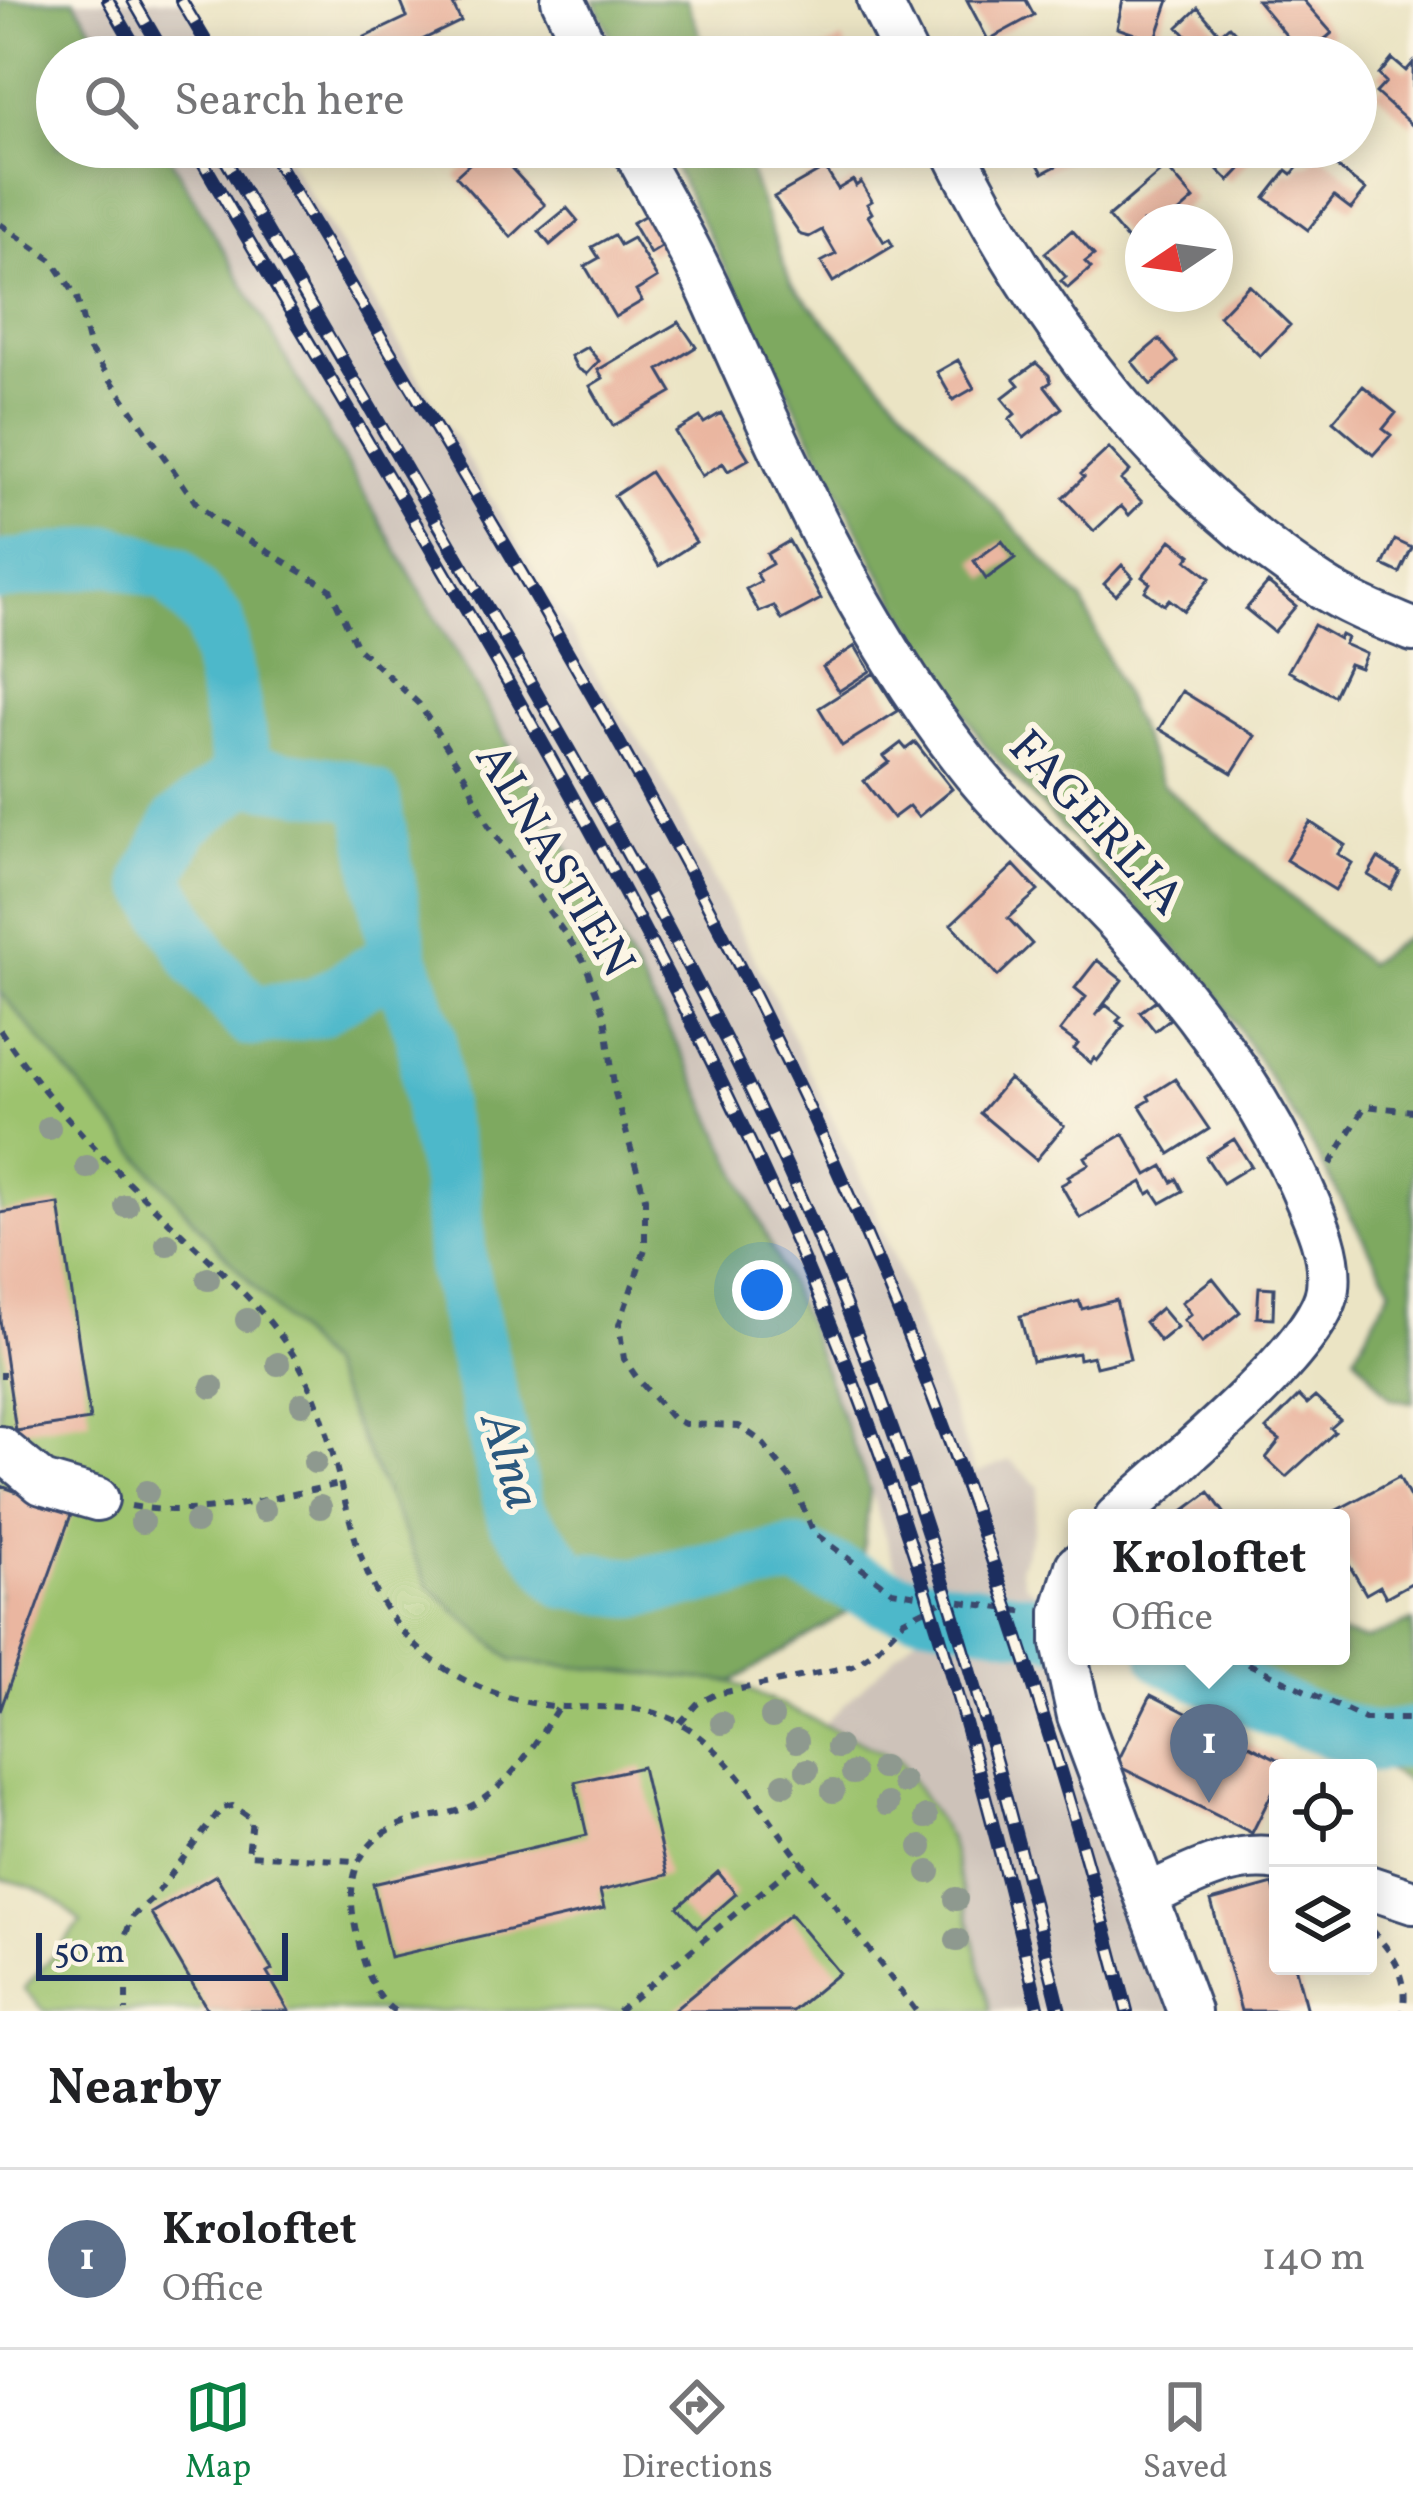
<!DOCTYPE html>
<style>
:root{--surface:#fff;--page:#f6f6f6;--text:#202124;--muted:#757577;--line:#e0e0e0;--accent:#0b8043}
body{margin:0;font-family:Vollkorn,serif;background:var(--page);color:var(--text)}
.controls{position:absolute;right:36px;bottom:36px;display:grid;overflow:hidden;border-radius:12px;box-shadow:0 6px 30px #0003}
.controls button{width:108px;height:108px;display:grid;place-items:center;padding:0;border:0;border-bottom:3px solid var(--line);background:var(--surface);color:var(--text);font:60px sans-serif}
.compass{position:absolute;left:1125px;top:204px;width:108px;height:108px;border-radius:50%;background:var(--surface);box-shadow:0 6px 30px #0003;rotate:257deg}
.scale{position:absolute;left:36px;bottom:30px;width:252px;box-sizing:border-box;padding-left:12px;border:6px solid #1b2f5e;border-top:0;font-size:33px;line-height:42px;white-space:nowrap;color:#1b2f5e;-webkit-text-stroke:9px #fcf5e5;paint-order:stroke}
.you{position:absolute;left:762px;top:1290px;width:42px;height:42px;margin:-30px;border:9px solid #fff;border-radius:50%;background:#1a73e8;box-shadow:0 0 0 18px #1a73e833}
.badge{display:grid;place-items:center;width:78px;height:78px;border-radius:50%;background:var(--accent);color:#fff;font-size:39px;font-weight:700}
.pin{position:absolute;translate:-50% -99px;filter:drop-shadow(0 3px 6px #0008)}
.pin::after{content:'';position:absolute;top:63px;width:42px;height:36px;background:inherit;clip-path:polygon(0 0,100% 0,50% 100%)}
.popup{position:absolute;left:1068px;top:1509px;width:282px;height:156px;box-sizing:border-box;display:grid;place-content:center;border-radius:12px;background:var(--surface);filter:drop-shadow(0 3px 9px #0005);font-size:39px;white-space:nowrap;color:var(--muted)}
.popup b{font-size:45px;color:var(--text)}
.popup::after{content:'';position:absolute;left:50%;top:100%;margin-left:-24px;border:24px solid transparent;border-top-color:var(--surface)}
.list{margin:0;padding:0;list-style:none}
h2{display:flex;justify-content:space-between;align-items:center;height:156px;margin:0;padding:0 48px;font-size:51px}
h2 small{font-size:39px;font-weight:400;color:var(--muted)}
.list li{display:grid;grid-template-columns:78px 1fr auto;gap:36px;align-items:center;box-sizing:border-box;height:180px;padding:0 48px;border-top:3px solid var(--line)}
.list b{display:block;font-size:45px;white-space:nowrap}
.list p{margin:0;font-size:39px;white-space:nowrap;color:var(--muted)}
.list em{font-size:39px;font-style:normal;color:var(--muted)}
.icon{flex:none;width:66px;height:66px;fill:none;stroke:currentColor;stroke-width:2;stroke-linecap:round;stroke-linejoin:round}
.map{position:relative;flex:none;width:1413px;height:2011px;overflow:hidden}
.search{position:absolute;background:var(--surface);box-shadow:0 6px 30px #0003;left:36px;right:36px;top:36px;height:132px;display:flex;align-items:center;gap:30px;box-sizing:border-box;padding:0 42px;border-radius:66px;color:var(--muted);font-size:45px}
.sheet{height:336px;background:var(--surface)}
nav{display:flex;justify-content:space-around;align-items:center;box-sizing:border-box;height:168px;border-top:3px solid var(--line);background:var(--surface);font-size:33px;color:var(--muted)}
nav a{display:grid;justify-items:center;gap:6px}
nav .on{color:var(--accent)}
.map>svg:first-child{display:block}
.industrial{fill:#cdc2b9}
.green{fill:#9dc36e;stroke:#5c7966;stroke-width:3}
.forest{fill:#7ea961;stroke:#4c6c60;stroke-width:3}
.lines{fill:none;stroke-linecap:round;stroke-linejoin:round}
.river{stroke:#4eb8ca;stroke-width:60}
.building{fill:#eab6a0}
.minor-casing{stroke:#3a4a6d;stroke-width:48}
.path{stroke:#3a4a6d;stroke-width:6;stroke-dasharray:9 9;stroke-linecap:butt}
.minor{stroke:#fff;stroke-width:42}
.rail-casing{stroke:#1b2f5e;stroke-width:14}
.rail{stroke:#fcf5e5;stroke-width:9;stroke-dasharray:27;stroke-linecap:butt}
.minor-bridge-casing{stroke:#3a4a6d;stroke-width:48;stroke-linecap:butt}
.minor-bridge{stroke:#fff;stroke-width:42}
.tree{fill:#8e998f}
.labels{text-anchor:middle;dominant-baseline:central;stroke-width:12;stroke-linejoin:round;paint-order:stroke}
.street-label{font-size:48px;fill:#1b2f5e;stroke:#fcf5e5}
.water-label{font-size:51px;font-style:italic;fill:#2a587e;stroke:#fcf5e5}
</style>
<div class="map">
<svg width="1413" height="2011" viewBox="0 0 1413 2011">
<rect width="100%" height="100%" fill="#fcf5e5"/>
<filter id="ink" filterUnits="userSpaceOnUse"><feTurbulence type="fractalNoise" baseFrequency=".00833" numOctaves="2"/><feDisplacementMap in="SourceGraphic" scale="24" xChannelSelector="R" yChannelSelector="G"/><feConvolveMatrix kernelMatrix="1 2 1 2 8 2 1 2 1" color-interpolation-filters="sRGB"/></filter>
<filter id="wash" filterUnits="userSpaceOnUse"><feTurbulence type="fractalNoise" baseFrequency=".004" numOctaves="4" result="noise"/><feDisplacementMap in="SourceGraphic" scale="48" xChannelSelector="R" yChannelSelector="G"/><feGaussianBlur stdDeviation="2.7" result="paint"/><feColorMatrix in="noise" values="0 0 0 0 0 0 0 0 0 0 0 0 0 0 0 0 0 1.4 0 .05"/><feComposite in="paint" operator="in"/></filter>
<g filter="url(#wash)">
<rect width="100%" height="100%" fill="#ebe4c4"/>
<!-- industrial -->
<path class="industrial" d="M74,0H192L226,57H111Z
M164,147H281L597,676L651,758L774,997L873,1204L976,1473L1010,1460L1039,1487L1033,1531L1020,1568L1025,1585L1043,1598L1048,1611L1173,2011H991L948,1837L899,1761L821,1727L925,1627L910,1578L894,1564L870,1490L809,1329L688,1064L549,814Z"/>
<!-- green -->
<path class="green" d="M0,992L209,1238L327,1366L429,1587L513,1660L732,1682L899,1760L949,1837L991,2011H45L24,1989L81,1923C56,1896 36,1885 0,1879Z"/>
<!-- forest -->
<path class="forest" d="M0,0H74L111,57H57V147H164L549,814L688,1064L809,1329L870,1490L857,1606L732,1682L513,1661L429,1587L327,1366L209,1238L0,992Z
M594,0H687L708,57H620Z
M664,147H741L791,284L1083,602L1162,784L1367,964L1413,932V1402L1391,1399L1355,1355L1391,1288L1306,1136L1212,987L985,746L882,577Z
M1413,1621V1785L1186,1656H1341V1634L1365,1640Z"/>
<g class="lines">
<!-- river -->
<path class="river" d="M0,571L111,555L173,574L215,622L244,775L181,823L153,879L203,962L251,1017L316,1008L399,958L426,1035L435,1117L451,1181L457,1265L516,1515L567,1579L635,1588L795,1556L896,1601L1077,1632
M244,775L345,789L371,799L399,958
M1168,1656L1276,1708L1371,1743L1413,1737"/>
</g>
<g id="blocks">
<!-- building -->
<path class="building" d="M400,0H465L453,5L461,21L420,41L427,57H374L365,37L407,17Z
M967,0H1026L1034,15L988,40Z
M1123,0H1169L1155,41L1117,28Z
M1257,0H1303L1332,33L1304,57Z
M1198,8L1220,34L1229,26L1258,57H1196L1210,43L1207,40L1198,48L1178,27Z
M842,39L851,57H804L827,47Z
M1392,59L1406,71L1413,63V126L1376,93L1386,82L1379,75Z
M488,147H492L545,205L511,237L456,176Z
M1028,147H1092L1043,173Z
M1239,148L1250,159L1229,181L1218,170Z
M1318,152L1366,190L1351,209L1334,196L1308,230L1265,198L1287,170L1292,174L1300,164H1309Z
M1166,167L1194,199L1168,222H1143V243L1136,250L1108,217Z
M825,168L838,189L853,180L856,186L861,182L872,201L867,204L872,213L868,216L884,242L889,239L893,246L833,282L821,262L836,254L822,230L809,237L801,235L774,197Z
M567,208L578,221L550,245L539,231Z
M649,213L666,244L650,254L632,223Z
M1072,230L1094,255L1085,262L1091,268L1068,288L1061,281L1066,277L1045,253Z
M614,235L620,245L633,238L657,278L636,291L642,301L615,317L585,266L599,258L592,247Z
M1249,285L1290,325L1260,356L1219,316Z
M679,322L696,347L659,370L672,392L613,426L590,386L603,378L598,370Z
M1159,339L1178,361L1151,385L1132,362Z
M587,347L599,361L587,374L577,368L571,356Z
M958,360L974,388L953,400L937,372Z
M1036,363L1049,375L1051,382L1045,386L1062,408L1024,438L1009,419L1015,414L1002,398L1019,385L1014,379Z
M1363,386L1396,413L1383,429L1391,435L1373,455L1333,421Z
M721,413L749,459L728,471L723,463L702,476L675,432L700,417L704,423Z
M1109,448L1130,471L1121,480L1142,502L1129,515L1121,506L1094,531L1063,498L1084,477L1081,474Z
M650,472L696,542L659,566L614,496Z
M1171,540L1191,555L1187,560L1210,578L1184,611L1169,599L1164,605L1145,591L1150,583L1142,577Z
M1395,540L1412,548L1400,573L1383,565Z
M789,541L821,599L782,620L774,606L759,612L746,589L761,581L756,573L772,564L767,554Z
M1002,541L1015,558L986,579L974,561Z
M1122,565L1133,577L1116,595L1104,584Z
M1268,583L1296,606L1274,632L1246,609Z
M1314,625L1339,639L1341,635L1347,638L1344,644L1366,654L1360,668L1349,664L1334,696L1288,671Z
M855,646L870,671L839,691L823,667Z
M874,673L898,711L842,746L819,708Z
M1182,691L1255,736L1232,773L1159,729Z
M915,742L952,789L918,817L909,806L893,818L864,781L889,762L884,756L901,743L906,749Z
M1310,822L1345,845L1338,854L1352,863L1335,890L1286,860Z
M1378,858L1400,872L1391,889L1368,875Z
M1014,865L1038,891L1008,918L1032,944L998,976L951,924Z
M1097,960L1122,980L1095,1016L1106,1005L1121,1017L1117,1021L1124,1026L1097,1061L1094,1058L1091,1063L1074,1049L1078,1044L1060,1031L1086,997L1075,988Z
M1156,1000L1170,1019L1155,1031L1140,1012Z
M1009,1079L1064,1126L1036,1160L980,1113Z
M1175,1079L1209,1129L1170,1154L1140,1106L1150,1100L1148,1096Z
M1124,1134L1147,1175L1163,1166L1172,1182L1177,1179L1183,1191L1161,1203L1153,1191L1148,1194L1142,1182L1080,1218L1061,1185L1070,1180L1068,1176L1089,1164L1085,1157Z
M1234,1139L1251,1166L1223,1183L1206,1157Z
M59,1204L90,1420L16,1431L0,1320V1213Z
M1213,1278L1240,1312L1202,1343L1184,1320L1191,1314L1182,1302Z
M1259,1287L1274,1288L1273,1318L1257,1317Z
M1116,1300L1130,1359L1096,1367L1093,1356L1079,1359L1078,1353L1032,1361L1020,1316L1079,1301L1082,1309Z
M1161,1308L1177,1327L1160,1341L1145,1322Z
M1299,1396L1307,1404L1315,1397L1340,1420L1331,1428L1335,1432L1286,1477L1266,1458L1280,1440L1266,1429Z
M1399,1477L1413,1503V1582L1386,1597L1380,1586L1366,1594L1341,1551V1518H1322Z
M1,1486L72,1512L0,1711V1490Z
M1209,1492L1228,1518H1174Z
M1151,1695L1287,1764L1278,1768V1781L1252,1833L1116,1765Z
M642,1767L667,1875L600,1891L604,1908L390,1957L373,1884L587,1835L575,1782Z
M718,1872L736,1894L697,1928L678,1907Z
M216,1875L272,1970L267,1973L289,2011H199L206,2007L151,1913Z
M1273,1884L1278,1904V1966H1295L1307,2011H1241L1211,1901Z
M790,1914L839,1973L793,2011H673Z"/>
</g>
</g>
<g filter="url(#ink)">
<use href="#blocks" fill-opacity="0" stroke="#3a4a6d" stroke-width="3"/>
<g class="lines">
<!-- minor casing -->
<g class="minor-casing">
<path id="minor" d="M563,0L590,57
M879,0L907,57
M633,147C660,197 690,247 713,299C784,459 856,622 964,760C1001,808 1047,849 1089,892C1174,978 1249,1073 1300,1184C1314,1216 1332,1252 1328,1288C1321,1348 1164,1472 1116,1518
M952,147C1038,319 1158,481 1321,586C1350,605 1382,617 1413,630
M0,1448L42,1483L97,1499
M1063,1612L1077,1566
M1063,1643L1079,1716L1189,2011
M1368,1887L1413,1902
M1148,1895C1190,1876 1231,1851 1278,1859"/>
</g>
<!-- path -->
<path class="path" d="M0,224L52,260L77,297L90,350L196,503L215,520L330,589L357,647L419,704L465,776L488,824L584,961L605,1016L615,1093L645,1198V1249L619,1325L624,1359L637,1378L672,1418L685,1424L739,1426L761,1441L791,1479L814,1533L892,1591L1026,1612
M0,1030C45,1098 103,1159 162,1215C211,1263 269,1308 302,1370C349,1458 340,1572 415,1645C453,1682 511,1704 564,1707C602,1708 645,1703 680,1723C732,1753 763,1813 799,1859C838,1910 878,1960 916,2011
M1331,1164L1365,1106L1413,1111
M0,1375H5
M131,1506C202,1519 270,1498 340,1484
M1232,1656L1365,1719H1413
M680,1723L697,1704L716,1694L853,1666L875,1651L904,1620L940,1602
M1371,1930C1393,1952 1410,1979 1403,2011
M104,1962L124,1940L132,1917L152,1899L222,1808L233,1806L252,1819L248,1855L354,1861
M126,1991V2011
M395,2011C376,2000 365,1968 360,1948C347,1900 344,1852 395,1827C419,1815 451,1817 475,1804C514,1781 535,1743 559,1706
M618,2011L800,1860"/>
<!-- minor -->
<use href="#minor" class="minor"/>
<!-- rail casing -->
<g class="rail-casing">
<path id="rail" d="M108,0L141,57
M133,0L166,57
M181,0L215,57
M194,147C405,510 632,867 800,1252C907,1496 978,1753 1039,2011
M218,147C317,317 417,486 515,656C613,826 710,997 791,1176C912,1445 991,1725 1060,2011
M268,147C464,479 673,808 833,1160C958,1434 1052,1720 1127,2011"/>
</g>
<!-- rail -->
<use href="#rail" class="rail"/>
<!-- minor-bridge casing -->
<g class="minor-bridge-casing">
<path id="minor-bridge" d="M1063,1612V1643"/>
</g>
<!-- minor-bridge -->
<use href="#minor-bridge" class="minor-bridge"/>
</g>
<!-- trees -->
<g class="tree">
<circle cx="49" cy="1128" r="12"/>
<circle cx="87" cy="1167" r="12"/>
<circle cx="126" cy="1206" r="12"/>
<circle cx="167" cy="1244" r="12"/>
<circle cx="208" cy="1279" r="12"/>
<circle cx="247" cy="1320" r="12"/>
<circle cx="278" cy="1364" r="12"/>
<circle cx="212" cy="1387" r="12"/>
<circle cx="302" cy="1404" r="12"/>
<circle cx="315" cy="1462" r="12"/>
<circle cx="147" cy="1492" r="12"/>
<circle cx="320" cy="1507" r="12"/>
<circle cx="264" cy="1510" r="12"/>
<circle cx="142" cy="1522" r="12"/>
<circle cx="196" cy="1522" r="12"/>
<circle cx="772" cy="1717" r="12"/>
<circle cx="722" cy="1723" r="12"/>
<circle cx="797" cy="1741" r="12"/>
<circle cx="838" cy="1747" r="12"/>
<circle cx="882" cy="1768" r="12"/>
<circle cx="807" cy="1770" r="12"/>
<circle cx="853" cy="1773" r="12"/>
<circle cx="903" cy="1782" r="12"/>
<circle cx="784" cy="1784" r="12"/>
<circle cx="833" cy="1791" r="12"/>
<circle cx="887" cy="1804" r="12"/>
<circle cx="926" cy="1817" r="12"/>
<circle cx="921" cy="1847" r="12"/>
<circle cx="929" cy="1872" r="12"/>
<circle cx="956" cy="1899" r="12"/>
<circle cx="957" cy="1940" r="12"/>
</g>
</g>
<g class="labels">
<!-- street labels -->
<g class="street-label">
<text transform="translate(1095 824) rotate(47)">FAGERLIA</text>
<text transform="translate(553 861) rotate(59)">ALNASTIEN</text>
</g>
<!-- water labels -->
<g class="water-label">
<text transform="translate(508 1461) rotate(73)">Alna</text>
</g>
</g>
</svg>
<div class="controls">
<button><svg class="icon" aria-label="locate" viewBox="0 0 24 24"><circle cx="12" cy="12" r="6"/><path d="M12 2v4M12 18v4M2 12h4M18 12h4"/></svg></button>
<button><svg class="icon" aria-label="layers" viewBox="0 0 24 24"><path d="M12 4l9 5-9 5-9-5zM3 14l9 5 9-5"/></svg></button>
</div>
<svg class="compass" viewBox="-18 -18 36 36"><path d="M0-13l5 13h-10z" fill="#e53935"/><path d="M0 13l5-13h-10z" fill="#757577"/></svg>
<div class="scale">50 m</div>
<div class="you"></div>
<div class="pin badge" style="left:1209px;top:1803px;background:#5c6f8a">1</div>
<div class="popup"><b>Kroloftet</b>Office</div>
<div class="search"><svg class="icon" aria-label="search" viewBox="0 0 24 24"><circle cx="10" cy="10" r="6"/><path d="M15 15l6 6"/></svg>Search here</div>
</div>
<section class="sheet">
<h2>Nearby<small></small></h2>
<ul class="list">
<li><span class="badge" style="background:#5c6f8a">1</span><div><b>Kroloftet</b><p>Office</p></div><em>140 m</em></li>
</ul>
</section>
<nav>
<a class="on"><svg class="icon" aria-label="map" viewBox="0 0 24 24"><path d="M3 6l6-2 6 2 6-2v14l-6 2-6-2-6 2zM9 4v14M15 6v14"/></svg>Map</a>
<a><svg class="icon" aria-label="directions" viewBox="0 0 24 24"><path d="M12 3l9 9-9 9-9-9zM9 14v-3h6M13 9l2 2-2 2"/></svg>Directions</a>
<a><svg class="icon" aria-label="saved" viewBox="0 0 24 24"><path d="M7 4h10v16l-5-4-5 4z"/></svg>Saved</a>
</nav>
